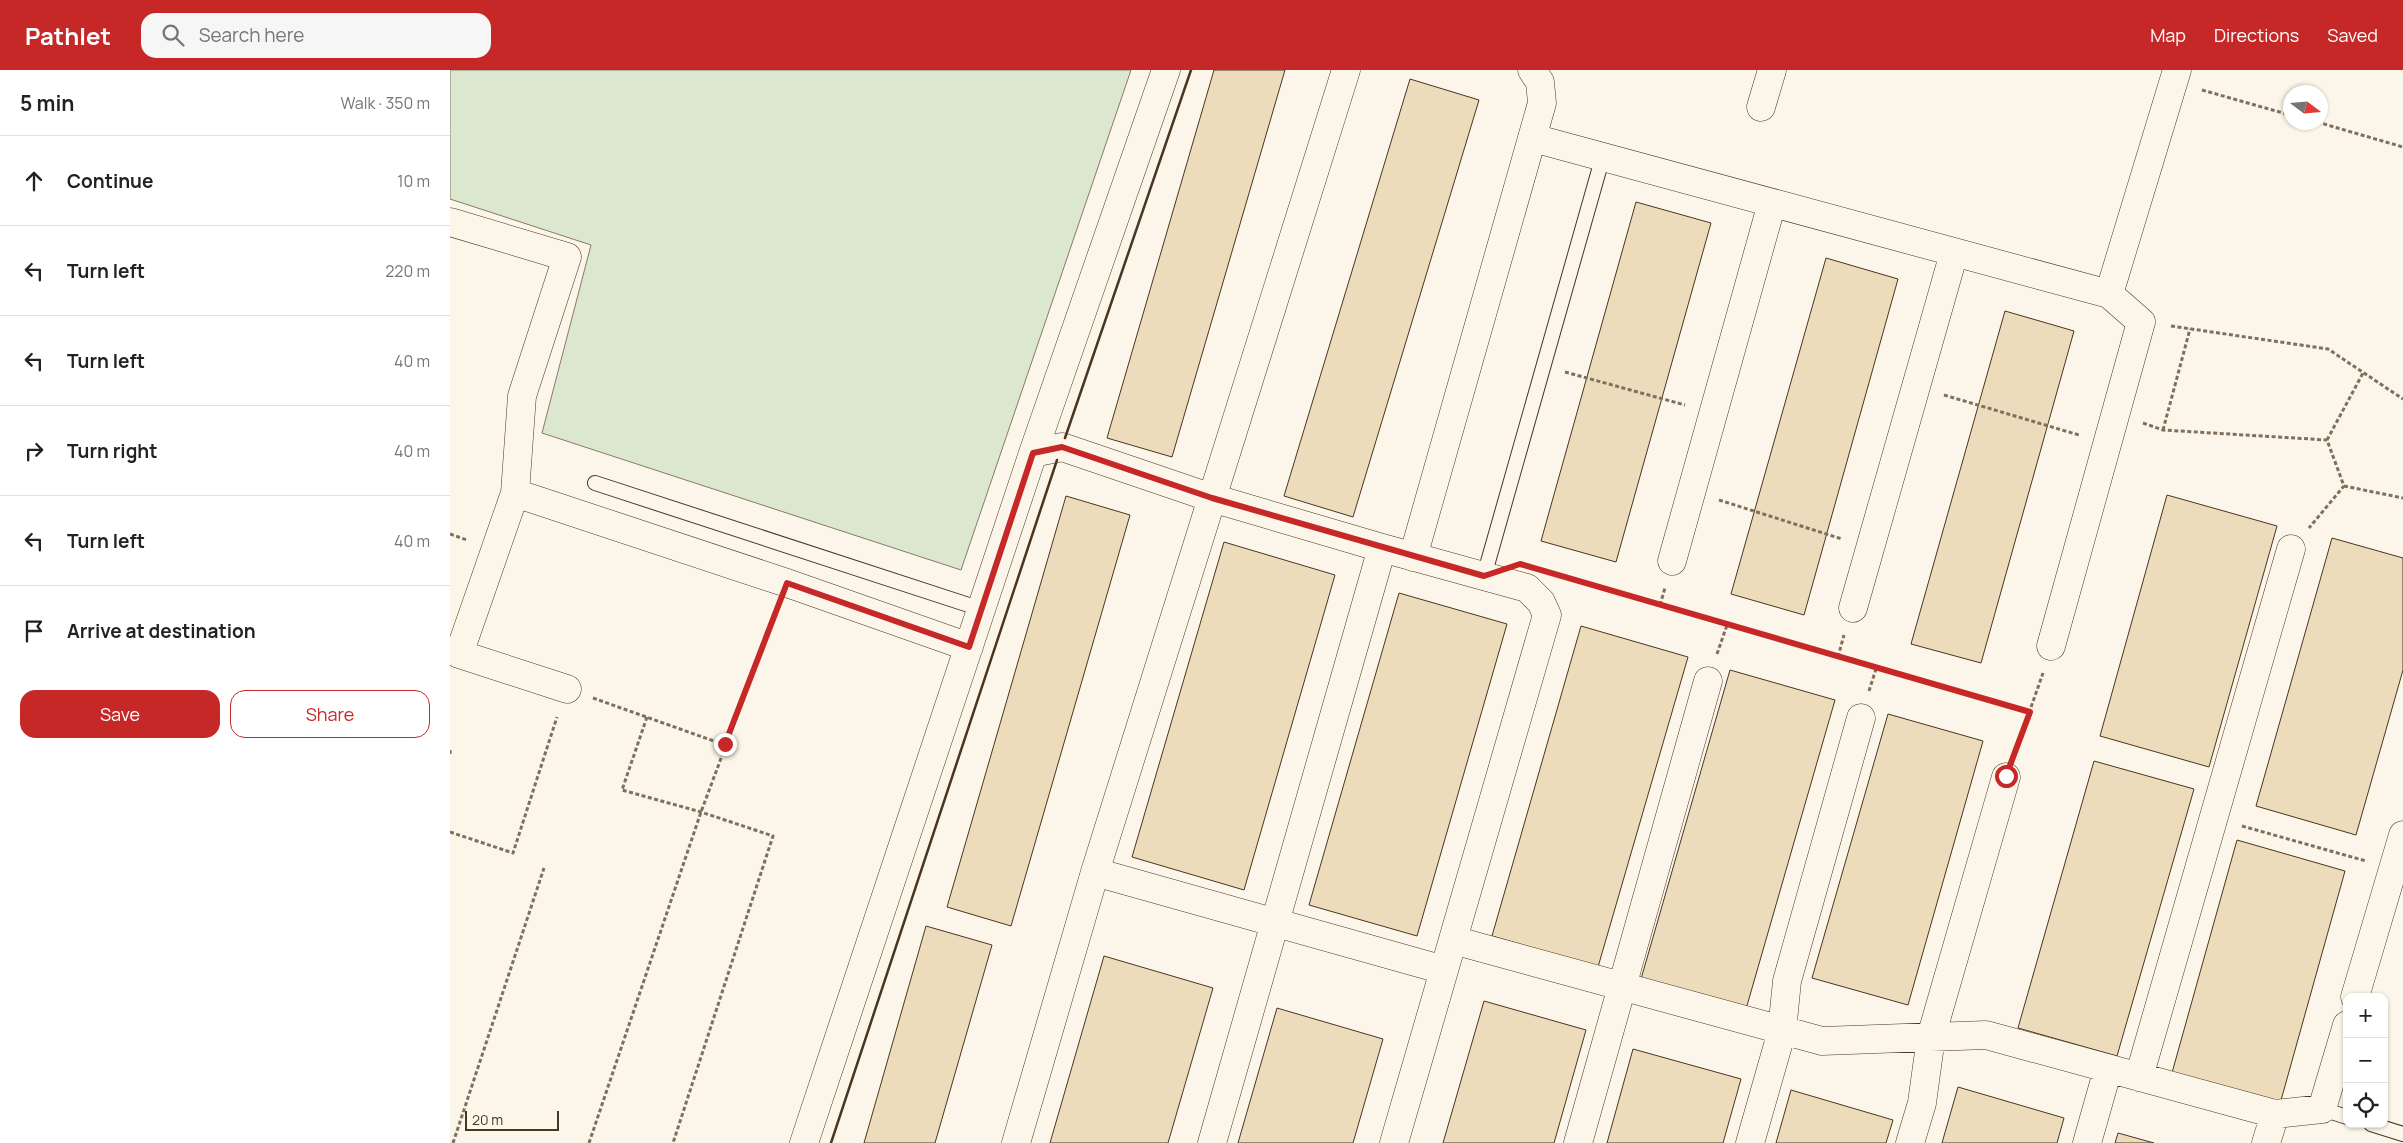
<!DOCTYPE html>
<meta charset="utf-8">
<style>
:root{--surface:#fff;--page:#f6f6f6;--text:#222;--muted:#767676;--line:#e0e0e0;--accent:#c62828}
body{margin:0;font-family:Manrope,sans-serif;background:var(--page);color:var(--text)}
.controls{position:absolute;right:15px;bottom:15px;display:grid;overflow:hidden;border-radius:10px;box-shadow:0 1px 4px #0004}
.controls button{width:45px;height:45px;display:grid;place-items:center;padding:0;border:0;border-bottom:1px solid var(--line);background:var(--surface);color:var(--text);font:25px sans-serif}
.compass{position:absolute;left:1833px;top:15px;width:45px;height:45px;border-radius:50%;background:var(--surface);box-shadow:0 1px 4px #0004;rotate:106deg}
.scale{position:absolute;left:15px;bottom:12px;width:94px;box-sizing:border-box;padding-left:5px;border:2px solid #4a3520;border-top:0;font-size:14px;line-height:18px;white-space:nowrap;color:#4a3520;-webkit-text-stroke:4px #fbf6e9;paint-order:stroke}
.stop{position:absolute;width:15px;height:15px;margin:-11px;border:4px solid #c62828;border-radius:50%;background:#fff}
.stop.end{background:#c62828;border-color:#fff;box-shadow:0 1px 5px #0008}
.list{margin:0;padding:0;list-style:none}
h2{display:flex;justify-content:space-between;align-items:center;height:65px;margin:0;padding:0 20px;font-size:21px}
h2 small{font-size:16px;font-weight:400;color:var(--muted)}
.list li{display:grid;grid-template-columns:32px 1fr auto;gap:15px;align-items:center;box-sizing:border-box;height:90px;padding:0 20px;border-top:1px solid var(--line)}
.list b{display:block;font-size:19px;white-space:nowrap}
.list em{font-size:16px;font-style:normal;color:var(--muted)}
.actions{display:flex;gap:10px;padding:15px 20px}
.actions a{flex:1;padding:11px 0;border:1px solid var(--accent);border-radius:15px;text-align:center;font-size:18px;color:var(--accent)}
.actions .main{background:var(--accent);color:#fff}
.icon{flex:none;width:28px;height:28px;fill:none;stroke:currentColor;stroke-width:2;stroke-linecap:round;stroke-linejoin:round}
.map{position:relative;flex:none;width:1953px;height:1073px;overflow:hidden}
header{display:flex;align-items:center;gap:30px;box-sizing:border-box;height:70px;padding:0 25px;background:var(--accent);color:#fff}
header strong{font-size:24px}
nav{display:flex;gap:28px;margin-inline-start:auto;font-size:18px}
.search{width:350px;height:45px;background:var(--page);display:flex;align-items:center;gap:12px;box-sizing:border-box;padding:0 18px;border-radius:15px;color:var(--muted);font-size:19px}
main{display:flex}
aside{flex:1;background:var(--surface)}
.map>svg:first-child{display:block}
.green{fill:#dce7d0;stroke:#887966}
.building{fill:#ecdcbc;stroke:#4a3520}
.lines{fill:none;stroke-linecap:round;stroke-linejoin:round}
.lane-casing{stroke:#4a3520;stroke-width:16}
.street-casing{stroke:#4a3520;stroke-width:29}
.path{stroke:#7f6f5c;stroke-width:3;stroke-dasharray:4 2.5;stroke-linecap:butt}
.lane{stroke:#fbf6e9;stroke-width:14}
.street{stroke:#fbf6e9;stroke-width:28}
.wall{stroke:#4a3520;stroke-width:2.5}
.route{stroke:#c62828;stroke-width:6}
</style>
<header>
<strong>Pathlet</strong>
<div class="search"><svg class="icon" aria-label="search" viewBox="0 0 24 24"><circle cx="10" cy="10" r="6"/><path d="M15 15l6 6"/></svg>Search here</div>
<nav><a>Map</a><a>Directions</a><a>Saved</a></nav>
</header>
<main>
<aside>
<h2>5 min<small>Walk · 350 m</small></h2>
<ul class="list">
<li><svg class="icon" aria-label="ahead" viewBox="0 0 24 24"><path d="M12 20V5M6 11l6-6 6 6"/></svg><div><b>Continue</b></div><em>10 m</em></li>
<li><svg class="icon" aria-label="left" viewBox="0 0 24 24"><path d="M17 20v-9H6M10 6l-5 5 5 5"/></svg><div><b>Turn left</b></div><em>220 m</em></li>
<li><svg class="icon" aria-label="left" viewBox="0 0 24 24"><path d="M17 20v-9H6M10 6l-5 5 5 5"/></svg><div><b>Turn left</b></div><em>40 m</em></li>
<li><svg class="icon" aria-label="right" viewBox="0 0 24 24"><path d="M7 20v-9h11M14 6l5 5-5 5"/></svg><div><b>Turn right</b></div><em>40 m</em></li>
<li><svg class="icon" aria-label="left" viewBox="0 0 24 24"><path d="M17 20v-9H6M10 6l-5 5 5 5"/></svg><div><b>Turn left</b></div><em>40 m</em></li>
<li><svg class="icon" aria-label="arrive" viewBox="0 0 24 24"><path d="M6 21V4h12l-3 4 3 4H6"/></svg><div><b>Arrive at destination</b></div></li>
</ul>
<div class="actions"><a class="main">Save</a><a>Share</a></div>
</aside>
<div class="map">
<svg width="1953" height="1073" viewBox="0 0 1953 1073">
<rect width="100%" height="100%" fill="#fbf6e9"/>
<!-- green -->
<path class="green" d="M0,0H681L511,500L92,363L141,175L0,129Z"/>
<!-- building -->
<path class="building" d="M764,0H835L722,387L657,368Z
M960,9L1029,30L903,447L834,426Z
M1186,132L1261,153L1166,492L1091,471Z
M1376,188L1448,209L1354,545L1281,524Z
M1555,241L1624,261L1531,593L1461,574Z
M1717,425L1827,456L1759,697L1650,666Z
M616,426L680,445L561,856L497,837Z
M1882,468L1953,488V600L1906,765L1806,736Z
M774,472L885,505L794,820L682,787Z
M949,523L1057,554L967,866L859,835Z
M1131,556L1238,587L1148,897L1042,866Z
M1280,600L1385,630L1296,939L1191,909Z
M1438,644L1533,671L1458,935L1362,908Z
M1644,691L1744,719L1667,986L1568,958Z
M1787,770L1895,801L1828,1041L1720,1010Z
M476,856L542,875L485,1073H414Z
M654,886L763,918L718,1073H600Z
M1034,931L1136,960L1104,1073H993Z
M827,938L933,969L903,1073H788Z
M1183,979L1291,1009L1273,1073H1157Z
M1508,1017L1614,1048L1607,1073H1492Z
M1341,1020L1443,1050L1436,1073H1326Z
M1668,1063L1704,1073H1665Z"/>
<g class="lines">
<!-- lane casing -->
<g class="lane-casing">
<path id="lane" d="M145,413L531,539
M1034,506L1153,86
M1872,1039L1897,1047
M1921,1054L1953,1064"/>
</g>
<!-- street casing -->
<g class="street-casing">
<path id="street" d="M1311,37L1322,0
M1083,68L1659,224L1691,252L1601,576
M0,152L117,187L72,326L65,423L9,584L117,619
M1659,224L1727,0
M583,383L612,377L762,428L932,478L1077,518L1091,532L1097,545L944,1073
M65,423L337,513L519,577
M963,487L1092,33L1090,12L1082,0
M1222,491L1322,133
M1403,538L1504,183
M645,802L994,900
M1003,870L1372,971L1536,965L1825,1044L1872,1039L1897,955
M1905,927L1953,765
M1689,1007L1841,479
M354,1073L583,383L716,0
M566,1073L645,802L896,0
M762,1073L932,478
M1128,1073L1258,611
M1300,1073L1332,961L1337,911L1411,648
M1460,1073L1472,1033L1481,967L1556,707
M1637,1073L1658,999
M1816,1073L1825,1044"/>
</g>
<!-- path -->
<path class="path" d="M1752,20L1840,45
M1867,52L1953,77
M1721,256L1878,279L1953,329
M1115,302L1235,335
M1494,325L1629,365
M1693,353L1713,360L1877,370L1894,416L1859,458
M1713,360L1740,259
M1877,370L1913,303
M1894,416L1953,428
M1269,430L1392,469
M0,464L17,470
M1109,505L1580,643
M1210,535L1215,518
M1267,584L1277,555
M1388,587L1394,565
M1419,621L1426,599
M143,628L275,675
M197,647L172,720L251,742L323,766L223,1073
M0,680V684
M1566,680L1593,603
M1792,756L1916,791
M0,762L63,783L107,647
M3,1073L94,798
M139,1073L251,742L326,541"/>
<!-- lane -->
<use href="#lane" class="lane"/>
<!-- street -->
<use href="#street" class="street"/>
<!-- wall -->
<path class="wall" d="M615,368L741,0
M381,1073L607,390"/>
</g>
<g class="lines">
<!-- route -->
<path class="route" d="M275,674L337,513L519,577L583,383L612,377L762,428L1034,506L1070,494L1580,642L1556,706"/>
</g>
</svg>
<div class="controls">
<button>+</button>
<button>−</button>
<button><svg class="icon" aria-label="locate" viewBox="0 0 24 24"><circle cx="12" cy="12" r="6"/><path d="M12 2v4M12 18v4M2 12h4M18 12h4"/></svg></button>
</div>
<svg class="compass" viewBox="-18 -18 36 36"><path d="M0-13l5 13h-10z" fill="#e53935"/><path d="M0 13l5-13h-10z" fill="#767676"/></svg>
<div class="scale">20 m</div>
<div class="stop" style="left:1556px;top:706px"></div>
<div class="stop end" style="left:275px;top:674px"></div>
</div>
</main>
